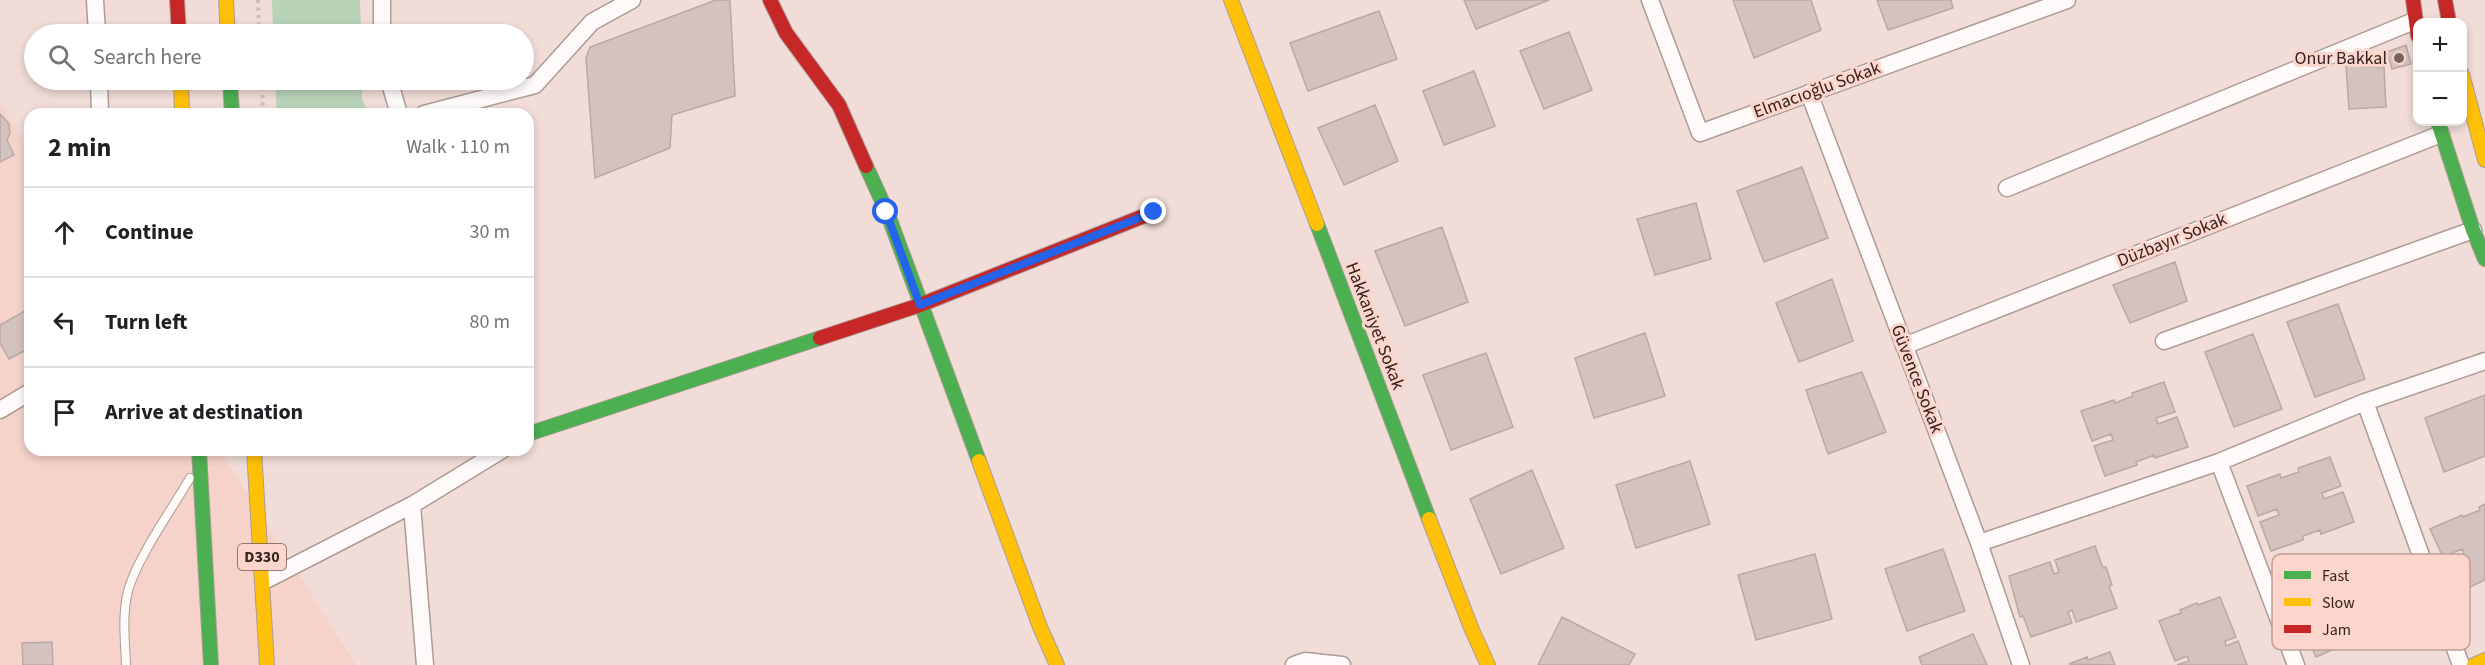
<!DOCTYPE html>
<meta charset="utf-8">
<style>
:root{--surface:#fff;--page:#f6f6f6;--text:#202124;--muted:#757577;--line:#e0e0e0}
body{margin:0;font-family:"Source Sans 3",sans-serif;background:var(--page);color:var(--text)}
.controls{position:absolute;right:18px;top:18px;display:grid;overflow:hidden;border-radius:12px;box-shadow:0 3px 9px #0003}
.controls button{width:54px;height:54px;display:grid;place-items:center;padding:0;border:0;border-bottom:2px solid var(--line);background:var(--surface);color:var(--text);font:30px sans-serif}
.stop{position:absolute;width:18px;height:18px;margin:-14px;border:4px solid #2563eb;border-radius:50%;background:#fff}
.stop.end{background:#2563eb;border-color:#fff;box-shadow:0 2px 6px #0008}
.list{margin:0;padding:0;list-style:none}
h2{display:flex;justify-content:space-between;align-items:center;height:78px;margin:0;padding:0 24px;font-size:26px}
h2 small{font-size:20px;font-weight:400;color:var(--muted)}
.list li{display:grid;grid-template-columns:39px 1fr auto;gap:18px;align-items:center;box-sizing:border-box;height:90px;padding:0 24px;border-top:2px solid var(--line)}
.list b{display:block;font-size:22px;white-space:nowrap}
.list em{font-size:20px;font-style:normal;color:var(--muted)}
.icon{flex:none;width:33px;height:33px;fill:none;stroke:currentColor;stroke-width:2;stroke-linecap:round;stroke-linejoin:round}
.map{position:relative;flex:none;width:2485px;height:665px;overflow:hidden}
.search{position:absolute;background:var(--surface);box-shadow:0 3px 9px #0003;left:24px;top:24px;width:510px;height:66px;display:flex;align-items:center;gap:15px;box-sizing:border-box;padding:0 21px;border-radius:33px;color:var(--muted);font-size:22px}
.panel{position:absolute;background:var(--surface);box-shadow:0 3px 9px #0003;left:24px;top:108px;width:510px;height:348px;border-radius:18px}
.map>svg:first-child{display:block}
.built{fill:#f5d3ca}
.green{fill:#b9d3b9}
.building{fill:#d4c2be;stroke:#b9a8a4;stroke-width:1.5}
.lines{fill:none;stroke-linecap:round;stroke-linejoin:round}
.lane-casing{stroke:#ad9b97;stroke-width:10}
.street-casing{stroke:#ad9b97;stroke-width:19}
.fast-casing{stroke:#ad9b97;stroke-width:16}
.slow-casing{stroke:#ad9b97;stroke-width:16}
.jam-casing{stroke:#ad9b97;stroke-width:16}
.path{stroke:#c9c0be;stroke-width:4;stroke-dasharray:3 4.5;stroke-linecap:butt}
.lane{stroke:#fdfaf9;stroke-width:8}
.street{stroke:#fdfaf9;stroke-width:16}
.fast{stroke:#4caf50;stroke-width:14}
.slow{stroke:#ffc107;stroke-width:14}
.jam{stroke:#c62828;stroke-width:14}
.route{stroke:#2563eb;stroke-width:8}
.poi-dot{fill:#77645f;stroke:#fcd5cc;stroke-width:2}
.labels{text-anchor:middle;dominant-baseline:central;stroke-width:6;stroke-linejoin:round;paint-order:stroke}
.shield{fill:#fcd5cc;stroke:#715853;stroke-width:1.5}
.shield-label{font-size:16px;font-weight:bold;fill:#35231f}
.poi-label{font-size:18px;fill:#35231f;stroke:#fcd5cc;text-anchor:end}
.street-label{font-size:18px;fill:#35231f;stroke:#fcd5cc}
.key{fill:#fcd5cc;stroke:#c0a098;stroke-width:1.5}
.key-label{font-size:16px;fill:#35231f}
</style>
<div class="map">
<svg width="2485" height="665" viewBox="0 0 2485 665">
<rect width="100%" height="100%" fill="#f1dcd7"/>
<!-- built -->
<path class="built" d="M0,103L30,151V450H220L356,665H0Z"/>
<!-- green -->
<path class="green" d="M272,0H360L361,34H273Z
M275,80H362V99L369,114H277Z"/>
<!-- building -->
<path class="building" d="M716,0H730L735,96L672,115L670,148L595,178L586,58L590,47Z
M1464,0H1549L1476,29Z
M1733,0H1811L1821,30L1754,58Z
M1877,0H1951L1953,8L1888,30Z
M1379,11L1397,59L1308,91L1290,43Z
M1569,32L1592,90L1544,109L1520,51Z
M2406,45L2411,64L2392,69L2387,52Z
M2346,66L2384,67L2386,107L2349,109Z
M1474,71L1495,126L1444,145L1423,91Z
M1375,105L1398,161L1344,185L1318,128Z
M0,114L9,124L10,133L7,140L14,155L0,162Z
M1802,167L1828,238L1764,262L1737,191Z
M1696,203L1711,259L1655,275L1637,219Z
M1442,227L1468,302L1405,326L1375,251Z
M2175,262L2187,301L2130,323L2113,285Z
M1832,279L1853,341L1799,362L1776,303Z
M2338,304L2365,379L2315,397L2287,322Z
M30,308V353L27,355L24,351L9,359L0,343V325Z
M1645,333L1665,396L1594,418L1575,358Z
M2253,334L2282,409L2234,427L2205,352Z
M1486,353L1513,427L1451,450L1423,375Z
M1862,372L1886,432L1828,454L1806,390Z
M2164,382L2175,412L2156,418L2158,424L2177,417L2188,447L2155,458L2154,455L2136,462L2137,465L2105,476L2094,446L2113,440L2111,434L2092,441L2081,411L2114,400L2115,403L2133,396L2132,393Z
M2485,395V456L2444,472L2425,418Z
M2330,457L2341,486L2322,493L2324,499L2343,492L2354,522L2321,534L2320,530L2303,536V540L2271,551L2260,522L2279,515L2277,509L2258,516L2247,486L2280,474L2281,478L2299,472L2298,468Z
M1690,461L1710,524L1636,548L1616,485Z
M1532,470L1564,548L1501,574L1470,499Z
M2485,504V580L2459,592L2446,563L2464,554L2462,549L2443,557L2430,529L2462,515L2463,517L2480,510L2479,507Z
M2095,546L2103,568L2106,567L2112,585L2109,586L2117,608L2076,622L2072,610L2068,612L2072,623L2031,637L2023,616L2020,617L2009,576L2050,562L2054,574L2059,572L2055,560Z
M1943,549L1965,611L1907,631L1885,569Z
M1815,554L1832,619L1756,640L1738,575Z
M2370,559L2382,588L2364,596L2366,601L2384,594L2397,623L2365,636L2363,633L2346,640L2347,643L2316,657L2303,628L2322,620L2320,614L2301,622L2289,593L2321,580L2322,583L2339,575L2338,572Z
M2220,597L2236,637L2225,641L2226,646L2238,641L2247,665H2177L2189,661L2187,656L2175,661L2159,621L2181,613L2180,610L2197,603L2198,605Z
M1562,617L1635,654L1629,665H1538Z
M1973,634L1987,665H1922L1919,657Z
M52,642L53,665H23L22,643Z
M2110,652L2115,665L2069,664L2087,657L2088,660Z"/>
<g class="lines">
<!-- lane casing -->
<g class="lane-casing">
<path id="lane" d="M126,665C125,640 122,615 128,591C137,558 172,509 190,478"/>
</g>
<!-- street casing -->
<g class="street-casing">
<path id="street" d="M95,0L97,34
M382,0V34
M1650,0L1700,133L2067,0
M99,80L100,114
M389,80L399,114
M1809,93L1979,543L2021,665
M424,114L535,85L592,22L632,0
M2007,188L2414,21
M2164,341L2473,230
M1904,346L2441,134
M2365,402L2461,665
M0,410L30,392
M2219,462L2296,665
M412,505L425,665
M1979,543L2219,462L2365,402L2485,361
M264,581L412,505L502,450
M1294,665L1305,661L1342,665"/>
</g>
<!-- fast casing -->
<g class="fast-casing">
<path id="fast" d="M230,80L232,114
M2438,122L2473,230L2485,259
M866,166L887,212L979,461
M1317,224L1429,519
M528,434L820,338
M199,450L211,665"/>
</g>
<!-- slow casing -->
<g class="slow-casing">
<path id="slow" d="M226,0L228,34
M1231,0L1317,224
M2462,74L2485,160
M181,80L182,114
M254,450L267,665
M979,461L1040,627L1057,665
M1429,519L1472,630L1488,665
M2474,665L2485,660"/>
</g>
<!-- jam casing -->
<g class="jam-casing">
<path id="jam" d="M177,0L179,34
M770,0L786,33L839,105L866,166
M2413,0L2418,36
M2445,0L2449,22
M820,338L920,305L1154,212"/>
</g>
<!-- path -->
<path class="path" d="M258,0L259,34
M262,80L263,114"/>
<!-- lane -->
<use href="#lane" class="lane"/>
<!-- street -->
<use href="#street" class="street"/>
<!-- fast -->
<use href="#fast" class="fast"/>
<!-- slow -->
<use href="#slow" class="slow"/>
<!-- jam -->
<use href="#jam" class="jam"/>
</g>
<g class="lines">
<!-- route -->
<path class="route" d="M886,212L920,305L1154,212"/>
</g>
<!-- markers -->
<circle class="poi-dot" cx="2399" cy="58" r="6"/>
<g class="labels">
<!-- shield labels -->
<rect class="shield" x="238" y="544" width="48" height="26" rx="4.5"/>
<g class="shield-label">
<text x="262" y="557">D330</text>
</g>
<!-- poi labels -->
<g class="poi-label">
<text x="2387" y="58">Onur Bakkal</text>
</g>
<!-- street labels -->
<g class="street-label">
<text transform="translate(1817 90) rotate(-20)">Elmacıoğlu Sokak</text>
<text transform="translate(2172 240) rotate(-22)">Düzbayır Sokak</text>
<text transform="translate(1375 326) rotate(69)">Hakkaniyet Sokak</text>
<text transform="translate(1917 379) rotate(69)">Güvence Sokak</text>
</g>
</g>
<!-- legend -->
<rect x="2272" y="554" width="198" height="96" rx="9" class="key"/>
<rect x="2284" y="571" width="27" height="8" fill="#4caf50"/>
<rect x="2284" y="598" width="27" height="8" fill="#ffc107"/>
<rect x="2284" y="625" width="27" height="8" fill="#c62828"/>
<g class="key-label">
<text x="2322" y="581">Fast</text>
<text x="2322" y="608">Slow</text>
<text x="2322" y="635">Jam</text>
</g>
</svg>
<div class="controls">
<button>+</button>
<button>−</button>
</div>
<div class="stop" style="left:886px;top:212px"></div>
<div class="stop end" style="left:1154px;top:212px"></div>
<div class="search"><svg class="icon" aria-label="search" viewBox="0 0 24 24"><circle cx="10" cy="10" r="6"/><path d="M15 15l6 6"/></svg>Search here</div>
<section class="panel">
<h2>2 min<small>Walk · 110 m</small></h2>
<ul class="list">
<li><svg class="icon" aria-label="ahead" viewBox="0 0 24 24"><path d="M12 20V5M6 11l6-6 6 6"/></svg><div><b>Continue</b></div><em>30 m</em></li>
<li><svg class="icon" aria-label="left" viewBox="0 0 24 24"><path d="M17 20v-9H6M10 6l-5 5 5 5"/></svg><div><b>Turn left</b></div><em>80 m</em></li>
<li><svg class="icon" aria-label="arrive" viewBox="0 0 24 24"><path d="M6 21V4h12l-3 4 3 4H6"/></svg><div><b>Arrive at destination</b></div></li>
</ul>
</section>
</div>
